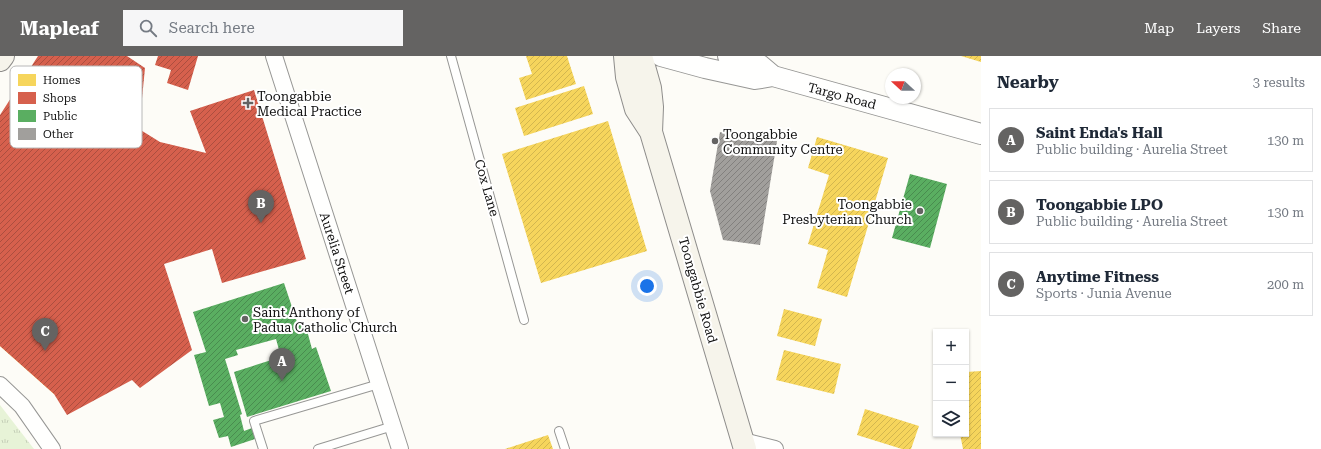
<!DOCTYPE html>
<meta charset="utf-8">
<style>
:root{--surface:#fff;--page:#f6f6f7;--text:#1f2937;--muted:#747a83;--line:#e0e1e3;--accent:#646362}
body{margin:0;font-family:"Roboto Serif",serif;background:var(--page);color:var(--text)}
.controls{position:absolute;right:12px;bottom:12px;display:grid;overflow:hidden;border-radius:0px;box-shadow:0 1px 3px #0004}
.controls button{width:36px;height:36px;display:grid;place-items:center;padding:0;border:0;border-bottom:1px solid var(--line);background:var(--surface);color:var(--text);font:20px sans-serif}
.compass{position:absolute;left:885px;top:12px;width:36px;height:36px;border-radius:50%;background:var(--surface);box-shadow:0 1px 3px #0004;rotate:291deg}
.you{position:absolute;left:647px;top:230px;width:14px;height:14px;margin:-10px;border:3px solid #fff;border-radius:50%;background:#1a73e8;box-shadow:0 0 0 6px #1a73e833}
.badge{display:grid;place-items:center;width:26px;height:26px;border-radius:50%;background:var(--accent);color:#fff;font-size:13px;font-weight:700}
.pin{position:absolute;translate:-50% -33px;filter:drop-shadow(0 1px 2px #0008)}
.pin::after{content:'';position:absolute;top:21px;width:14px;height:12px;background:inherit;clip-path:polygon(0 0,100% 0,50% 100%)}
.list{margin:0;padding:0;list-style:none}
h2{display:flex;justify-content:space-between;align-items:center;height:52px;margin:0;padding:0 16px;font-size:17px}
h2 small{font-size:13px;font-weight:400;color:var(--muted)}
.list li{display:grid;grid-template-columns:26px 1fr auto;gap:12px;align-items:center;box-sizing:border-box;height:64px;margin:0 8px 8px;padding:0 8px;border:1px solid var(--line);border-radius:0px}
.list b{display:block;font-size:15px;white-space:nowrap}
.list p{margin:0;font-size:13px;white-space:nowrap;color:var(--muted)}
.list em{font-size:13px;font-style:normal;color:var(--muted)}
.icon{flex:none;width:22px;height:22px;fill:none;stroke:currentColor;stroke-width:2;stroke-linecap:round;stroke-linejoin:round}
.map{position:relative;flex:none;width:981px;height:393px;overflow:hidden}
header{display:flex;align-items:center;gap:24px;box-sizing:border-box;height:56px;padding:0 20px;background:var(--accent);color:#fff}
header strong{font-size:19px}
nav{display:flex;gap:22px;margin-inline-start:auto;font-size:14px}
.search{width:280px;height:36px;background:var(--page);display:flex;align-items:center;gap:10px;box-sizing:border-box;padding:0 14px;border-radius:0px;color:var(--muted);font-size:15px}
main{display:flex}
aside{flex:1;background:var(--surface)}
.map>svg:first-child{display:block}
.park{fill:url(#park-tufts)}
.homes{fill:url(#homes-hatch)}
.shops{fill:url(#shops-hatch)}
.public{fill:url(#public-hatch)}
.building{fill:url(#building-hatch)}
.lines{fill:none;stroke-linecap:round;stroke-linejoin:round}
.service-casing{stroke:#979795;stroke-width:10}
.minor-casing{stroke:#979795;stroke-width:18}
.tertiary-casing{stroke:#979795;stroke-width:22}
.secondary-casing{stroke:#8e8d8b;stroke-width:24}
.service{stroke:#fffffe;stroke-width:8}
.minor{stroke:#fffffe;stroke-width:16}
.tertiary{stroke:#fffffe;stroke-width:20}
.secondary{stroke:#f6f4eb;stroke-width:22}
.poi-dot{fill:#646362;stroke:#fff;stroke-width:1.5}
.labels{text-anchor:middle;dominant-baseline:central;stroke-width:4;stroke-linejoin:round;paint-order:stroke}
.poi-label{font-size:13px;fill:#111;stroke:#fff;text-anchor:start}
.street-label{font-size:13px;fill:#111;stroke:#fff}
.key{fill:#fff;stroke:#b8b8b8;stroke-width:1}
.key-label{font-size:11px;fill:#111}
</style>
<header>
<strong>Mapleaf</strong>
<div class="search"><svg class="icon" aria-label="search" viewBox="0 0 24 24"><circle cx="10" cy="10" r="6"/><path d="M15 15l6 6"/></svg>Search here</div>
<nav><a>Map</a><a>Layers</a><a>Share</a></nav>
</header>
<main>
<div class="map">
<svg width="981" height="393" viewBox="0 0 981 393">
<defs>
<pattern id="park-tufts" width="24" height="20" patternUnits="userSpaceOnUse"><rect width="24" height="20" fill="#e7f3d7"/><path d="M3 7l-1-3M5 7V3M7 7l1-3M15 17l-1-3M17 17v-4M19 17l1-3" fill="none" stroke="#c5cfb8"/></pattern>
<pattern id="homes-hatch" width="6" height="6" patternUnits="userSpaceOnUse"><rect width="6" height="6" fill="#f6d55c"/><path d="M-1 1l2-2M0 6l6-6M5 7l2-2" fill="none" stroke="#d2b64f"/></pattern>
<pattern id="shops-hatch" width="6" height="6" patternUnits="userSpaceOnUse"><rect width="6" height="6" fill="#d6604d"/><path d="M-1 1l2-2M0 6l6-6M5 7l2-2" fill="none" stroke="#ac4e3f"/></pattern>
<pattern id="public-hatch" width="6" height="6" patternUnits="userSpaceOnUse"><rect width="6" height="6" fill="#5aae61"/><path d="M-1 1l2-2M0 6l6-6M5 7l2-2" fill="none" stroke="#498c4f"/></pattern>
<pattern id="building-hatch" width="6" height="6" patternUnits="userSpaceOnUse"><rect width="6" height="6" fill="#a19f9c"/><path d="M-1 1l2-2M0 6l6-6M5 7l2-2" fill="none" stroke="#82807e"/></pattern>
</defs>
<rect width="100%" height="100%" fill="#fdfcf7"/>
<!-- park -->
<path class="park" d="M0,349L34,393H0Z"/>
<!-- homes -->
<path class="homes" d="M45,0H110L135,15L109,60L94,51L61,106L49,99L48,101L39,95L43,89L27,80L24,84L15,78L17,74L9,69L23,45L19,42L32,20L37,23L42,13L38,11Z
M526,0H567L576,28L526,44L519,22L532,18Z
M961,0H981V6Z
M584,30L593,58L524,80L515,52Z
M608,65L647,195L541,227L502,98Z
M134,78L204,123L260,105L262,110L273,107L276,116L278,115L286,139L283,140L286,149L275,152L277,157L251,165L252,168L179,192L135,162L140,154L102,129Z
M817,81L888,102L847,241L817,232L828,194L808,188L829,119L808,112Z
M0,119L17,130L15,134L45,153L47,149L64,160L61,163L76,172L79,169L95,179L93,183L118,199L98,233L90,228L87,232L83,229L81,232L73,228L71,231L68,229L62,239L58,236L57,239L33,224L36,220L19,209L16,213L0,203Z
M0,216L90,296L86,300L90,304L79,318L75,314L54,338L0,290Z
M784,253L822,263L815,290L777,280Z
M784,294L841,308L834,338L776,324Z
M981,315V393H963L960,378H966V316Z
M865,353L919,370L911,393H902L857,379Z
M548,379L553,393H505Z"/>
<!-- shops -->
<path class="shops" d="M38,0H127L145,12L139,73L160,86L206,97L190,55L254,34L306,203L222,227L212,193L164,208L192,294L140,332L132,324L67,359L54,338L0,290V59Z
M158,0H198L188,34L167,27L171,14L155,9Z"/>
<!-- public -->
<path class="public" d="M910,118L947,128L930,192L892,182Z
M284,227L298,269L305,267L312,293L316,291L331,335L247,361L234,316L281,301L276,283L236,294L238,299L225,303L242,358L240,359L244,375L252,372L255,383L231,391L228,380L219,382L213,364L224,361L220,347L209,350L194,299L206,296L193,256Z"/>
<!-- building -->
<path class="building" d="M720,76L777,85L760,189L723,184L710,135Z"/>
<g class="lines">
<!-- service casing -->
<g class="service-casing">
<path id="service" d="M451,0L524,264
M559,375L565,393
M263,393L254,365L379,328
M318,393L393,370"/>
</g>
<!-- minor casing -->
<g class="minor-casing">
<path id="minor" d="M274,0L400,393
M0,329L22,350L52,393
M743,385L775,393"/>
</g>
<!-- tertiary casing -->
<g class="tertiary-casing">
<path id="tertiary" d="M661,0L705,12L755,23L773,20L981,78
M728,0L760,9L773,20"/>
</g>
<!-- secondary casing -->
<g class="secondary-casing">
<path id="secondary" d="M625,0L627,21L636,53L651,76L745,393
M641,0L650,32L652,51L651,76
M0,4L3,0"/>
</g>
<!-- service -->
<use href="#service" class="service"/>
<!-- minor -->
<use href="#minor" class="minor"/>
<!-- tertiary -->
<use href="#tertiary" class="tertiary"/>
<!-- secondary -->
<use href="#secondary" class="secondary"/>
</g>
<!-- markers -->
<g class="poi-dot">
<path d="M246 41h4v4h4v4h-4v4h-4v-4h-4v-4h4z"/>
<circle cx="715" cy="85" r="4"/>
<circle cx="920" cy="155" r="4"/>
<circle cx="245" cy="263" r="4"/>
</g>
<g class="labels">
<!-- poi labels -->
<g class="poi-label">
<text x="257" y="40">Toongabbie<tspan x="257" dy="15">Medical Practice</tspan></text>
<text x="723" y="78">Toongabbie<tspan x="723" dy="15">Community Centre</tspan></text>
<text x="912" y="148" text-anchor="end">Toongabbie<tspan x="912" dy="15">Presbyterian Church</tspan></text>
<text x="253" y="256">Saint Anthony of<tspan x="253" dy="15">Padua Catholic Church</tspan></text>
</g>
<!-- street labels -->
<g class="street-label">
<text transform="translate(842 40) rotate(15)">Targo Road</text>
<text transform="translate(487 132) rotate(74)">Cox Lane</text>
<text transform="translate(337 197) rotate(72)">Aurelia Street</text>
<text transform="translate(698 234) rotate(74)">Toongabbie Road</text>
</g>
</g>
<!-- legend -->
<rect x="10" y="10" width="132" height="82" rx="6" class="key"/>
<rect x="18" y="18" width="18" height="12" fill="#f6d55c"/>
<rect x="18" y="36" width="18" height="12" fill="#d6604d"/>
<rect x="18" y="54" width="18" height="12" fill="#5aae61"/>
<rect x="18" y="72" width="18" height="12" fill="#a19f9c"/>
<g class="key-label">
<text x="43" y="28">Homes</text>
<text x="43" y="46">Shops</text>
<text x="43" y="64">Public</text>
<text x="43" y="82">Other</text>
</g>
</svg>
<div class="controls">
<button>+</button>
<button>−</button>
<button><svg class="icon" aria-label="layers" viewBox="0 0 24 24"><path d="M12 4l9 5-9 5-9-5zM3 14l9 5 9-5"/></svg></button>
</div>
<svg class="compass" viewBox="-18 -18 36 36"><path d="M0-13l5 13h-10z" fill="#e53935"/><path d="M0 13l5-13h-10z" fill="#747a83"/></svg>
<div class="you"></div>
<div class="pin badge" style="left:282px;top:325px">A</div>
<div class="pin badge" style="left:261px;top:167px">B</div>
<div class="pin badge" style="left:45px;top:295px">C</div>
</div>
<aside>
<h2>Nearby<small>3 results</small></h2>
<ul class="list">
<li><span class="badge">A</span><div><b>Saint Enda's Hall</b><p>Public building · Aurelia Street</p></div><em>130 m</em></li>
<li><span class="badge">B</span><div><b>Toongabbie LPO</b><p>Public building · Aurelia Street</p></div><em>130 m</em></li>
<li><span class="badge">C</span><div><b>Anytime Fitness</b><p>Sports · Junia Avenue</p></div><em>200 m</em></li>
</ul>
</aside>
</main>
